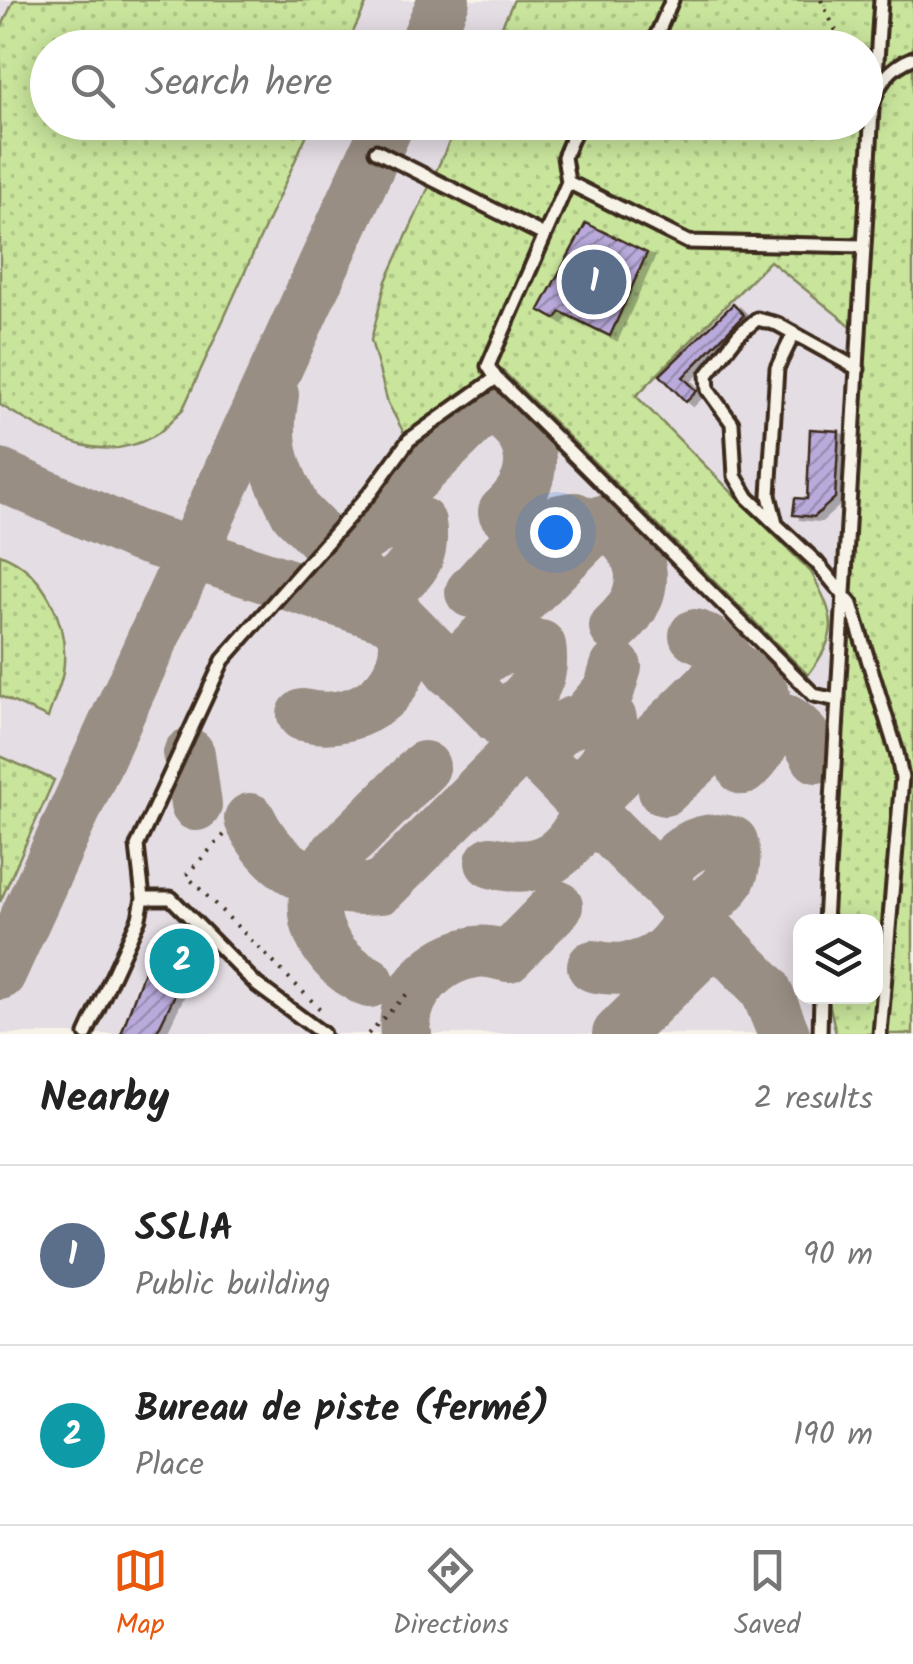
<!DOCTYPE html>
<meta charset="utf-8">
<style>
:root{--surface:#fff;--page:#f2f2f2;--text:#222;--muted:#767676;--line:#e0e0e0;--accent:#ea580c}
body{margin:0;font-family:Kalam,sans-serif;background:var(--page);color:var(--text)}
.controls{position:absolute;right:30px;bottom:30px;display:grid;overflow:hidden;border-radius:20px;box-shadow:0 5px 25px #0003}
.controls button{width:90px;height:90px;display:grid;place-items:center;padding:0;border:0;border-bottom:2px solid var(--line);background:var(--surface);color:var(--text);font:50px sans-serif}
.you{position:absolute;left:555px;top:532px;width:35px;height:35px;margin:-25px;border:8px solid #fff;border-radius:50%;background:#1a73e8;box-shadow:0 0 0 15px #1a73e833}
.badge{display:grid;place-items:center;width:65px;height:65px;border-radius:50%;background:var(--accent);color:#fff;font-size:32px;font-weight:700}
.pin{position:absolute;translate:-50% -50%;border:5px solid #fff;box-shadow:0 2px 10px #0006}
.list{margin:0;padding:0;list-style:none}
h2{display:flex;justify-content:space-between;align-items:center;height:130px;margin:0;padding:0 40px;font-size:42px}
h2 small{font-size:32px;font-weight:400;color:var(--muted)}
.list li{display:grid;grid-template-columns:65px 1fr auto;gap:30px;align-items:center;box-sizing:border-box;height:180px;padding:0 40px;border-top:2px solid var(--line)}
.list b{display:block;font-size:38px;white-space:nowrap}
.list p{margin:0;font-size:32px;white-space:nowrap;color:var(--muted)}
.list em{font-size:32px;font-style:normal;color:var(--muted)}
.icon{flex:none;width:55px;height:55px;fill:none;stroke:currentColor;stroke-width:2;stroke-linecap:round;stroke-linejoin:round}
.map{position:relative;flex:none;width:913px;height:1034px;overflow:hidden}
.search{position:absolute;background:var(--surface);box-shadow:0 5px 25px #0003;left:30px;right:30px;top:30px;height:110px;display:flex;align-items:center;gap:25px;box-sizing:border-box;padding:0 35px;border-radius:55px;color:var(--muted);font-size:38px}
.sheet{height:490px;background:var(--surface)}
nav{display:flex;justify-content:space-around;align-items:center;box-sizing:border-box;height:140px;border-top:2px solid var(--line);background:var(--surface);font-size:28px;color:var(--muted)}
nav a{display:grid;justify-items:center;gap:5px}
nav .on{color:var(--accent)}
.map>svg:first-child{display:block}
.built{fill:#e4dde4;fill-rule:evenodd}
.grass{fill:url(#grass-dots);stroke:#82885d;stroke-width:2.5}
.lines{fill:none;stroke-linecap:round;stroke-linejoin:round}
.taxiway{stroke:#998e83;stroke-width:52}
.building{fill:url(#building-hatch);stroke:#3b2a1e;stroke-width:2.5;filter:url(#shadow)}
.service-casing{stroke:#3b2a1e;stroke-width:19}
.path{stroke:#3b2a1e;stroke-width:4;stroke-dasharray:2.5 8;stroke-linecap:butt}
.service{stroke:#f7f3e8;stroke-width:11}
</style>
<div class="map">
<svg width="913" height="1034" viewBox="0 0 913 1034">
<defs>
<pattern id="grass-dots" width="8" height="8" patternUnits="userSpaceOnUse" patternTransform="scale(2.5)"><rect width="8" height="8" fill="#c9e59c"/><path d="M2 2h.1M6 6h.1" fill="none" stroke="#aec586" stroke-width="1.8" stroke-linecap="round"/></pattern>
<pattern id="building-hatch" width="6" height="6" patternUnits="userSpaceOnUse" patternTransform="scale(2.5)"><rect width="6" height="6" fill="#b9aadb"/><path d="M-1 1l2-2M0 6l6-6M5 7l2-2" fill="none" stroke="#988bb1"/></pattern>
<filter id="shadow"><feDropShadow dx="7" dy="4" stdDeviation="0" flood-color="#0004"/></filter>
</defs>
<rect width="100%" height="100%" fill="#f7f3e8"/>
<filter id="ink" filterUnits="userSpaceOnUse"><feTurbulence type="fractalNoise" baseFrequency=".01" numOctaves="2"/><feDisplacementMap in="SourceGraphic" scale="20" xChannelSelector="R" yChannelSelector="G"/><feConvolveMatrix kernelMatrix="1 2 1 2 8 2 1 2 1" color-interpolation-filters="sRGB"/></filter>
<g filter="url(#ink)">
<!-- built -->
<path class="built" d="M0,0H913V1034H0ZM48,48H866V122H48ZM800,922H876V996H800Z"/>
<!-- grass -->
<path class="grass" d="M14,0H368L346,47L48,48V122L312,123L183,409C174,418 164,430 154,436C97,468 48,432 0,405V30Z
M514,0H913V1034H836L828,997L876,996V922L832,921L866,338L770,261L636,396L811,572C836,619 840,632 808,675L502,370L405,435L388,403L371,340L386,281L458,123L866,122V48L492,47Z
M0,554C45,571 70,625 63,672C61,687 52,703 48,718L0,696Z
M0,756L54,780L0,902Z"/>
<g class="lines">
<!-- taxiway -->
<path class="taxiway" d="M423,48L444,0
M273,395C264,444 274,469 296,512L765,988L784,1034
M0,475L135,535L388,617L396,623
M357,542C377,525 394,520 420,523C426,560 408,578 376,594
M337,554L488,405C536,430 545,475 504,512
M471,592C503,559 526,521 575,518
M450,671L602,521C646,548 656,590 615,627
M471,676C483,648 513,645 540,646C546,683 527,701 498,718
M590,712L609,690L616,667
M303,715C363,729 417,685 403,621
M744,716C780,706 802,727 817,757
M189,754L196,805
M538,759C554,725 573,716 611,719C615,749 606,770 580,785
M664,790C693,762 758,717 734,671C725,653 714,642 695,635
M585,807L729,666C779,685 780,737 743,769
M250,819C275,872 324,894 381,888L524,745
M491,862C542,875 569,855 588,810
M593,966C625,973 657,967 677,939C684,931 687,920 695,913C720,894 742,878 732,842C698,834 674,853 659,881
M0,974L389,122
M369,982C325,960 298,915 326,867C333,854 347,844 358,833C380,811 402,789 424,767
M406,1034C400,993 437,957 476,952C487,950 498,954 508,956L557,906
M618,1034L700,953"/>
</g>
<!-- building -->
<path class="building" d="M586,223L647,253L610,336L561,312L555,319L539,310Z
M733,304L744,315L683,377L697,391L686,402L660,375Z
M810,429L839,431L835,498L814,517L793,515L795,498L807,499Z
M157,940L181,950L171,973L147,963Z
M181,950L195,973L183,978L171,973Z
M147,963L183,978L156,1034H121Z"/>
<g class="lines">
<!-- service casing -->
<g class="service-casing">
<path id="service" d="M651,48L672,0
M875,91L881,0
M376,151L544,235
M568,182L564,157L579,122
M858,369L777,324L757,319L738,335L707,375L708,390L732,423L735,476L748,498L817,563L851,604L897,753L902,778L880,1034
M496,378L488,366L568,182L688,242L863,246
M776,524L769,495L777,368L794,333
M143,898H171L257,985L323,1034
M825,922L872,109C876,85 890,67 913,58
M86,1034L139,918L143,898L137,846L223,660L371,492L409,440L496,378L814,695L837,700
M820,1034L821,996"/>
</g>
<!-- path -->
<path class="path" d="M821,0L844,48
M224,835L186,875L324,1013
M368,1034L409,992"/>
<!-- service -->
<use href="#service" class="service"/>
</g>
</g>
</svg>
<div class="controls">
<button><svg class="icon" aria-label="layers" viewBox="0 0 24 24"><path d="M12 4l9 5-9 5-9-5zM3 14l9 5 9-5"/></svg></button>
</div>
<div class="you"></div>
<div class="pin badge" style="left:594px;top:282px;background:#5c6f8a">1</div>
<div class="pin badge" style="left:182px;top:961px;background:#0f9aa8">2</div>
<div class="search"><svg class="icon" aria-label="search" viewBox="0 0 24 24"><circle cx="10" cy="10" r="6"/><path d="M15 15l6 6"/></svg>Search here</div>
</div>
<section class="sheet">
<h2>Nearby<small>2 results</small></h2>
<ul class="list">
<li><span class="badge" style="background:#5c6f8a">1</span><div><b>SSLIA</b><p>Public building</p></div><em>90 m</em></li>
<li><span class="badge" style="background:#0f9aa8">2</span><div><b>Bureau de piste (fermé)</b><p>Place</p></div><em>190 m</em></li>
</ul>
</section>
<nav>
<a class="on"><svg class="icon" aria-label="map" viewBox="0 0 24 24"><path d="M3 6l6-2 6 2 6-2v14l-6 2-6-2-6 2zM9 4v14M15 6v14"/></svg>Map</a>
<a><svg class="icon" aria-label="directions" viewBox="0 0 24 24"><path d="M12 3l9 9-9 9-9-9zM9 14v-3h6M13 9l2 2-2 2"/></svg>Directions</a>
<a><svg class="icon" aria-label="saved" viewBox="0 0 24 24"><path d="M7 4h10v16l-5-4-5 4z"/></svg>Saved</a>
</nav>
